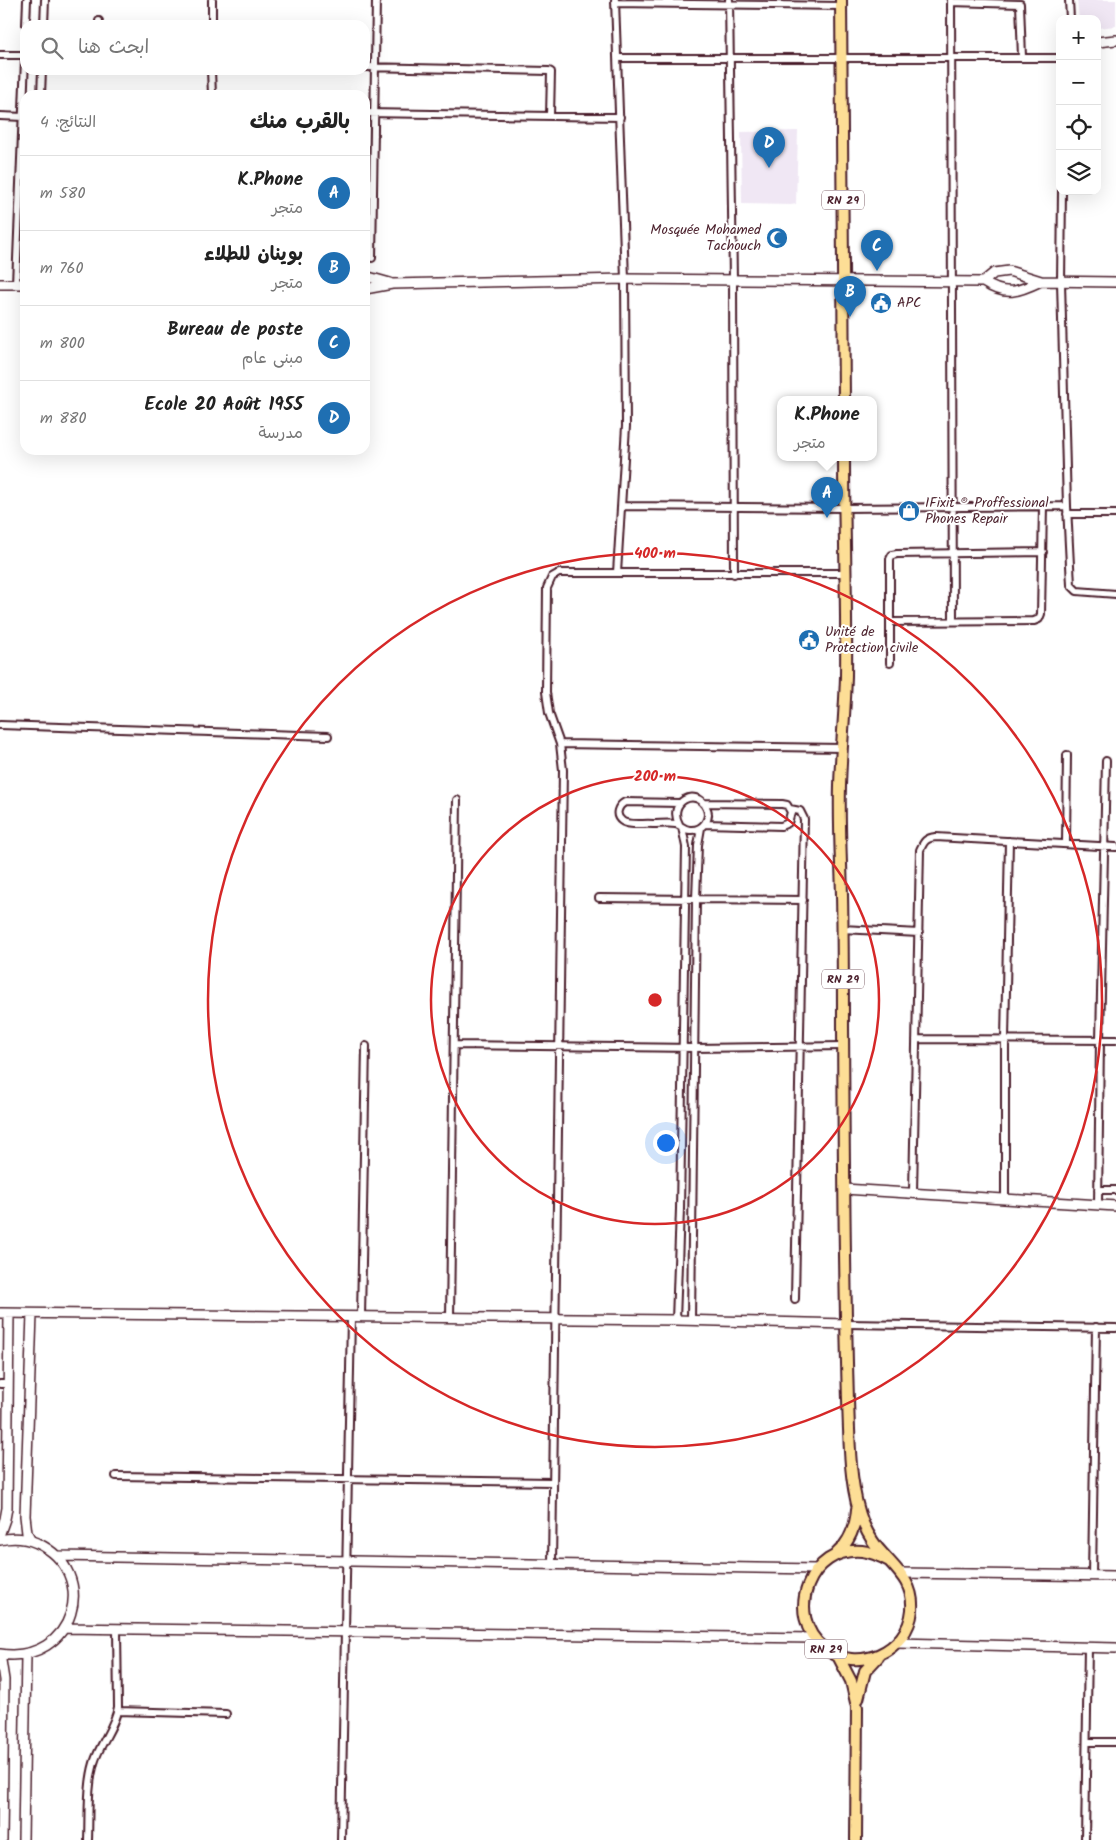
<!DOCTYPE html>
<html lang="ar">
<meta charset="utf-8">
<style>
:root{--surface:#fff;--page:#f6f6f6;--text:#222;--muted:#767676;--line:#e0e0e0;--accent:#1f6fb2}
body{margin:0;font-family:Kalam,"Playpen Sans Arabic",sans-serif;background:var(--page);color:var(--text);direction:rtl}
.controls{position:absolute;right:15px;top:15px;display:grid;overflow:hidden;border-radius:10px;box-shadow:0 5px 20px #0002}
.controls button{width:45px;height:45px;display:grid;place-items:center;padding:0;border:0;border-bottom:1px solid var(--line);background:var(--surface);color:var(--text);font:25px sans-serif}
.you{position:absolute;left:665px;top:1142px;width:18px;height:18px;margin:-12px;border:4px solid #fff;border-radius:50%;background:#1a73e8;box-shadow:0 0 0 8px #1a73e833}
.badge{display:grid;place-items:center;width:32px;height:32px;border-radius:50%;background:var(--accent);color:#fff;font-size:16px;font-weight:700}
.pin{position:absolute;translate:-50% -41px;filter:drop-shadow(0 1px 2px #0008)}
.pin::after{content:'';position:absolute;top:26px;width:18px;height:15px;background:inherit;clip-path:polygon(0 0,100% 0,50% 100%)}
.popup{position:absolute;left:777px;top:396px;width:100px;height:65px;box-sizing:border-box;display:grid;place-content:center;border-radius:10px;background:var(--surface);filter:drop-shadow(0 1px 4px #0005);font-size:16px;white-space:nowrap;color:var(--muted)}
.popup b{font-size:19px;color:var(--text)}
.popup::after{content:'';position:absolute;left:50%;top:100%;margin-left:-10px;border:10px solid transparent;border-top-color:var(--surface)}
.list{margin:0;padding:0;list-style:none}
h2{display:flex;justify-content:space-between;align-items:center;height:65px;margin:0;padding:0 20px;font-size:21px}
h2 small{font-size:16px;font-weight:400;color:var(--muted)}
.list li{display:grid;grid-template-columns:32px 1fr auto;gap:15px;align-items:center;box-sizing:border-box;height:75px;padding:0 20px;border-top:1px solid var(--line)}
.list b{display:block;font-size:19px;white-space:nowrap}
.list p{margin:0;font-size:16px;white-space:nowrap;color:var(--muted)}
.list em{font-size:16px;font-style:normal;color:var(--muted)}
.icon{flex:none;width:28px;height:28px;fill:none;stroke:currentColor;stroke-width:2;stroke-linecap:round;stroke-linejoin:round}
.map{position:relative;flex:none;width:1116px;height:1840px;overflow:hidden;direction:ltr}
.search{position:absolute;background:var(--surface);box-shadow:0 5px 20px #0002;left:20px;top:20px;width:350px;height:55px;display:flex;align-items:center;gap:12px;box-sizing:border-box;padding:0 18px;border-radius:15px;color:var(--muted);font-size:19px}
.panel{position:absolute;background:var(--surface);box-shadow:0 5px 20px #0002;left:20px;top:90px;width:350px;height:365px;border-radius:15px;direction:rtl}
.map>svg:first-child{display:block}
.built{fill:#f0e7f4}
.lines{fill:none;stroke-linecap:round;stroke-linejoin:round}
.street-casing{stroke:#4a1f2b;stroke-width:10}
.secondary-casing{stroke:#4a1f2b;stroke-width:12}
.primary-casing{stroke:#4a1f2b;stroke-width:14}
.street{stroke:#fff;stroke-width:6}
.secondary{stroke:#fff;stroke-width:9}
.primary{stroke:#fdde96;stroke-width:10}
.ring{fill:none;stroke:#d62828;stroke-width:2.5}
.labels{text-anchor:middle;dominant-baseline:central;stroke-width:4;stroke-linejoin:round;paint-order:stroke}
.shield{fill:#fff;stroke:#80626b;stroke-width:1}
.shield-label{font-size:12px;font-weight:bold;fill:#4a1f2b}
.poi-label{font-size:14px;fill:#4a1f2b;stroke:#fff;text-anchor:start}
.centre{fill:#d62828;stroke:#fff;stroke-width:2.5}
.ring-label{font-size:15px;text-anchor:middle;font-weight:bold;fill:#d62828;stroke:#fff;stroke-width:4;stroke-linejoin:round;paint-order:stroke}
</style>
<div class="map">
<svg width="1116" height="1840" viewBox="0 0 1116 1840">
<rect width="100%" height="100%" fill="#fff"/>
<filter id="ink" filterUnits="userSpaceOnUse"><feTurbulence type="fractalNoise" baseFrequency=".02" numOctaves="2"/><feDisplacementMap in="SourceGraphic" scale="10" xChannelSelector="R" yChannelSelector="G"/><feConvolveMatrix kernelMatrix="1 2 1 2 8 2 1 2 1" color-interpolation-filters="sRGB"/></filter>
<g filter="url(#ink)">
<!-- built -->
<path class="built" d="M1077,0H1116V26L1097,28V19H1079Z
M798,131L796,204L791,205L742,204L741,132Z"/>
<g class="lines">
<!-- street casing -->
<g class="street-casing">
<path id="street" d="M729,0L733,280L734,574
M951,0L953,620
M1069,0L1070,19
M951,2L1020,4L1022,57
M615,3L841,6
M26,25L27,0
M44,25L45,0
M99,25V21
M212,25V0
M0,55H25
M617,58H1060
M365,67L549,71L551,72L550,116
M211,70L212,95
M41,95L42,70
M365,113L620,117
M0,116L24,117
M372,258L376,0
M16,284L25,59
M621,506L844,508L1067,506L1061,282L1062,191
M1067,506L1071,585L1077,591L1116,594
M1067,514H1116
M617,573H844
M891,622L1034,621L1039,619L1041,614L1043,506
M890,663V559L892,555L897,554L1043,552
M0,725L328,736
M560,744L842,748
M703,803L782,804L787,805L791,812L788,823L781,826L705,824
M790,809L800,811L804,819L795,1299
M679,824C667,802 696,787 706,807C712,818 703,831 690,830C684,830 681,825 676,824C669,823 660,824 653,824C645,823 628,826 622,821C614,815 618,806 625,802L679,803
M1066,844L1067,755
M599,898L803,900
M842,929L919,933
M916,1039L1116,1040
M454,1045L694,1048L843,1046
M1098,1190H1116
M913,1192L920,850C924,841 926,838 936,837L1116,847
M1005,1199V1039L1009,841
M1098,1205L1100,1040L1106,761
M361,1317L366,1046
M450,1318L457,800
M676,1320L680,1209L686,847L682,827
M691,1321L696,899L698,845L701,828
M847,1324L1116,1328
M0,1384H8
M116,1476L552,1482
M552,1564L563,770L560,744L549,713L546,692L547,588L552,577L559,573H617L626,426L625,279L615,0
M1092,1576L1096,1327
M118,1711L226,1714
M1087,1742H1116
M88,1840C89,1815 87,1787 94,1763C100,1743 115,1727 118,1707L117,1629
M341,1840L351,1317
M1085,1840L1088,1647"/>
</g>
<!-- secondary casing -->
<g class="secondary-casing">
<path id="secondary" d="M1097,42L1116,40
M365,276L390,283
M983,282L994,273L1009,271L1041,281L1116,282
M0,284H25
M365,289L392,284L625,279L983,282C1006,297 1018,292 1041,281
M844,1189L1116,1206
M0,1313L676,1320L847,1324
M0,1533L5,1519L7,1508L9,1314
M0,1540C13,1537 25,1538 37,1543C101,1572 75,1665 0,1654
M31,1540L27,1533L25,1516L32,1314
M58,1556L817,1569
M901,1573L1116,1576
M64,1628L814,1638
M897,1643L1116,1648
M0,1654L4,1680L2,1840
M23,1840L26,1655"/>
</g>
<!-- primary casing -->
<g class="primary-casing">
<path id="primary" d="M841,0L844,399
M844,457C844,530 847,603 846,676C845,713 841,749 840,786C839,822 841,859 842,895C843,939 843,983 843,1027C844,1161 844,1296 849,1429C850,1460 852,1495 863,1523C868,1534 874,1545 883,1554C898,1571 914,1584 912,1610C908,1652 857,1674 824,1648C783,1615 810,1546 862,1551C872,1552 880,1556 889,1561
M836,1554C849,1543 856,1526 857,1509
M838,1656L851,1681L857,1707L856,1840
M858,1699L865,1671L878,1657"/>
</g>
<!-- street -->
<use href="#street" class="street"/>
<!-- secondary -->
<use href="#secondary" class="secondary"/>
<!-- primary -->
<use href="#primary" class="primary"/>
</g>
</g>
<!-- distance rings -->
<g class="ring">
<circle cx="655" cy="1000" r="224"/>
<circle cx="655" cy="1000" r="447"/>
</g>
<!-- icons -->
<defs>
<g id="mosque-disc" transform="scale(1.125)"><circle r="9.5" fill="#1f6fb2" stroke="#fff"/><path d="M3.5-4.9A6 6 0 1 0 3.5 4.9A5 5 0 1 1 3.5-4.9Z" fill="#fff"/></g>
<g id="civic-disc" transform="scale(1.125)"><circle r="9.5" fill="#1f6fb2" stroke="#fff"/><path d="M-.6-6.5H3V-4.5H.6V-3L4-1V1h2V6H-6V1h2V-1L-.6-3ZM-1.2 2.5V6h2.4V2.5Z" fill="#fff"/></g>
<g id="shop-disc" transform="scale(1.125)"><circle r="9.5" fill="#1f6fb2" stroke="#fff"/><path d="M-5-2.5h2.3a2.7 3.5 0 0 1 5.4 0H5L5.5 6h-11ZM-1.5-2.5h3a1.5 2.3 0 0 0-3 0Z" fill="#fff"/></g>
</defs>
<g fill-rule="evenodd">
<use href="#mosque-disc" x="777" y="238"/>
<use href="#civic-disc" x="881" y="303"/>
<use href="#shop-disc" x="909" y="511"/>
<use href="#civic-disc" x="809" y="640"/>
</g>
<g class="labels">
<!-- shield labels -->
<g class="shield">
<rect x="822" y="190.5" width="42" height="19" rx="4"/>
<rect x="822" y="969.5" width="42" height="19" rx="4"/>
<rect x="805" y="1639.5" width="42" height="19" rx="4"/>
</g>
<g class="shield-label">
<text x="843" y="200">RN 29</text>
<text x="843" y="979">RN 29</text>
<text x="826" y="1649">RN 29</text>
</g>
<!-- poi labels -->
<g class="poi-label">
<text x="761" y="230" text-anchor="end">Mosquée Mohamed<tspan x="761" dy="16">Tachouch</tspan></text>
<text x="897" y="303">APC</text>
<text x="925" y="503">IFixit ® Proffessional<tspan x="925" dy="16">Phones Repair</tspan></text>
<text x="825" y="632">Unité de<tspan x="825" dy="16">Protection civile</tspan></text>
</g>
</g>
<circle cx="655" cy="1000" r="8" class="centre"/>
<g class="ring-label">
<text x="655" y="558">400 m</text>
<text x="655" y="781">200 m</text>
</g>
</svg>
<div class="controls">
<button>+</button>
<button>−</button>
<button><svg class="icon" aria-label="locate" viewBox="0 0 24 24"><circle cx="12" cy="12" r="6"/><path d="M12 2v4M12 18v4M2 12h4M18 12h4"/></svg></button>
<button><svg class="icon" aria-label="layers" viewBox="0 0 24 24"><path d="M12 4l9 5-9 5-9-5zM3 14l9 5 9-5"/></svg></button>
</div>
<div class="you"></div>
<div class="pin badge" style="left:827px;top:518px">A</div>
<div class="popup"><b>K.Phone</b>متجر</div>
<div class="pin badge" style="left:850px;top:317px">B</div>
<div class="pin badge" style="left:877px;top:271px">C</div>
<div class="pin badge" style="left:769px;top:168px">D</div>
<div class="search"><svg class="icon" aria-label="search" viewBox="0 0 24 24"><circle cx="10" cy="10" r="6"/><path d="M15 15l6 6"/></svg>ابحث هنا</div>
<section class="panel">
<h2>بالقرب منك<small>النتائج: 4</small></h2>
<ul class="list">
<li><span class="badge">A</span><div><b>K.Phone</b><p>متجر</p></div><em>580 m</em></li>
<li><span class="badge">B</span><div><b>بوينان للطلاء</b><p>متجر</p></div><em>760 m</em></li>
<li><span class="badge">C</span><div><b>Bureau de poste</b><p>مبنى عام</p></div><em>800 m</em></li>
<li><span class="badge">D</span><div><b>Ecole 20 Août 1955</b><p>مدرسة</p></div><em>880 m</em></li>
</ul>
</section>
</div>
